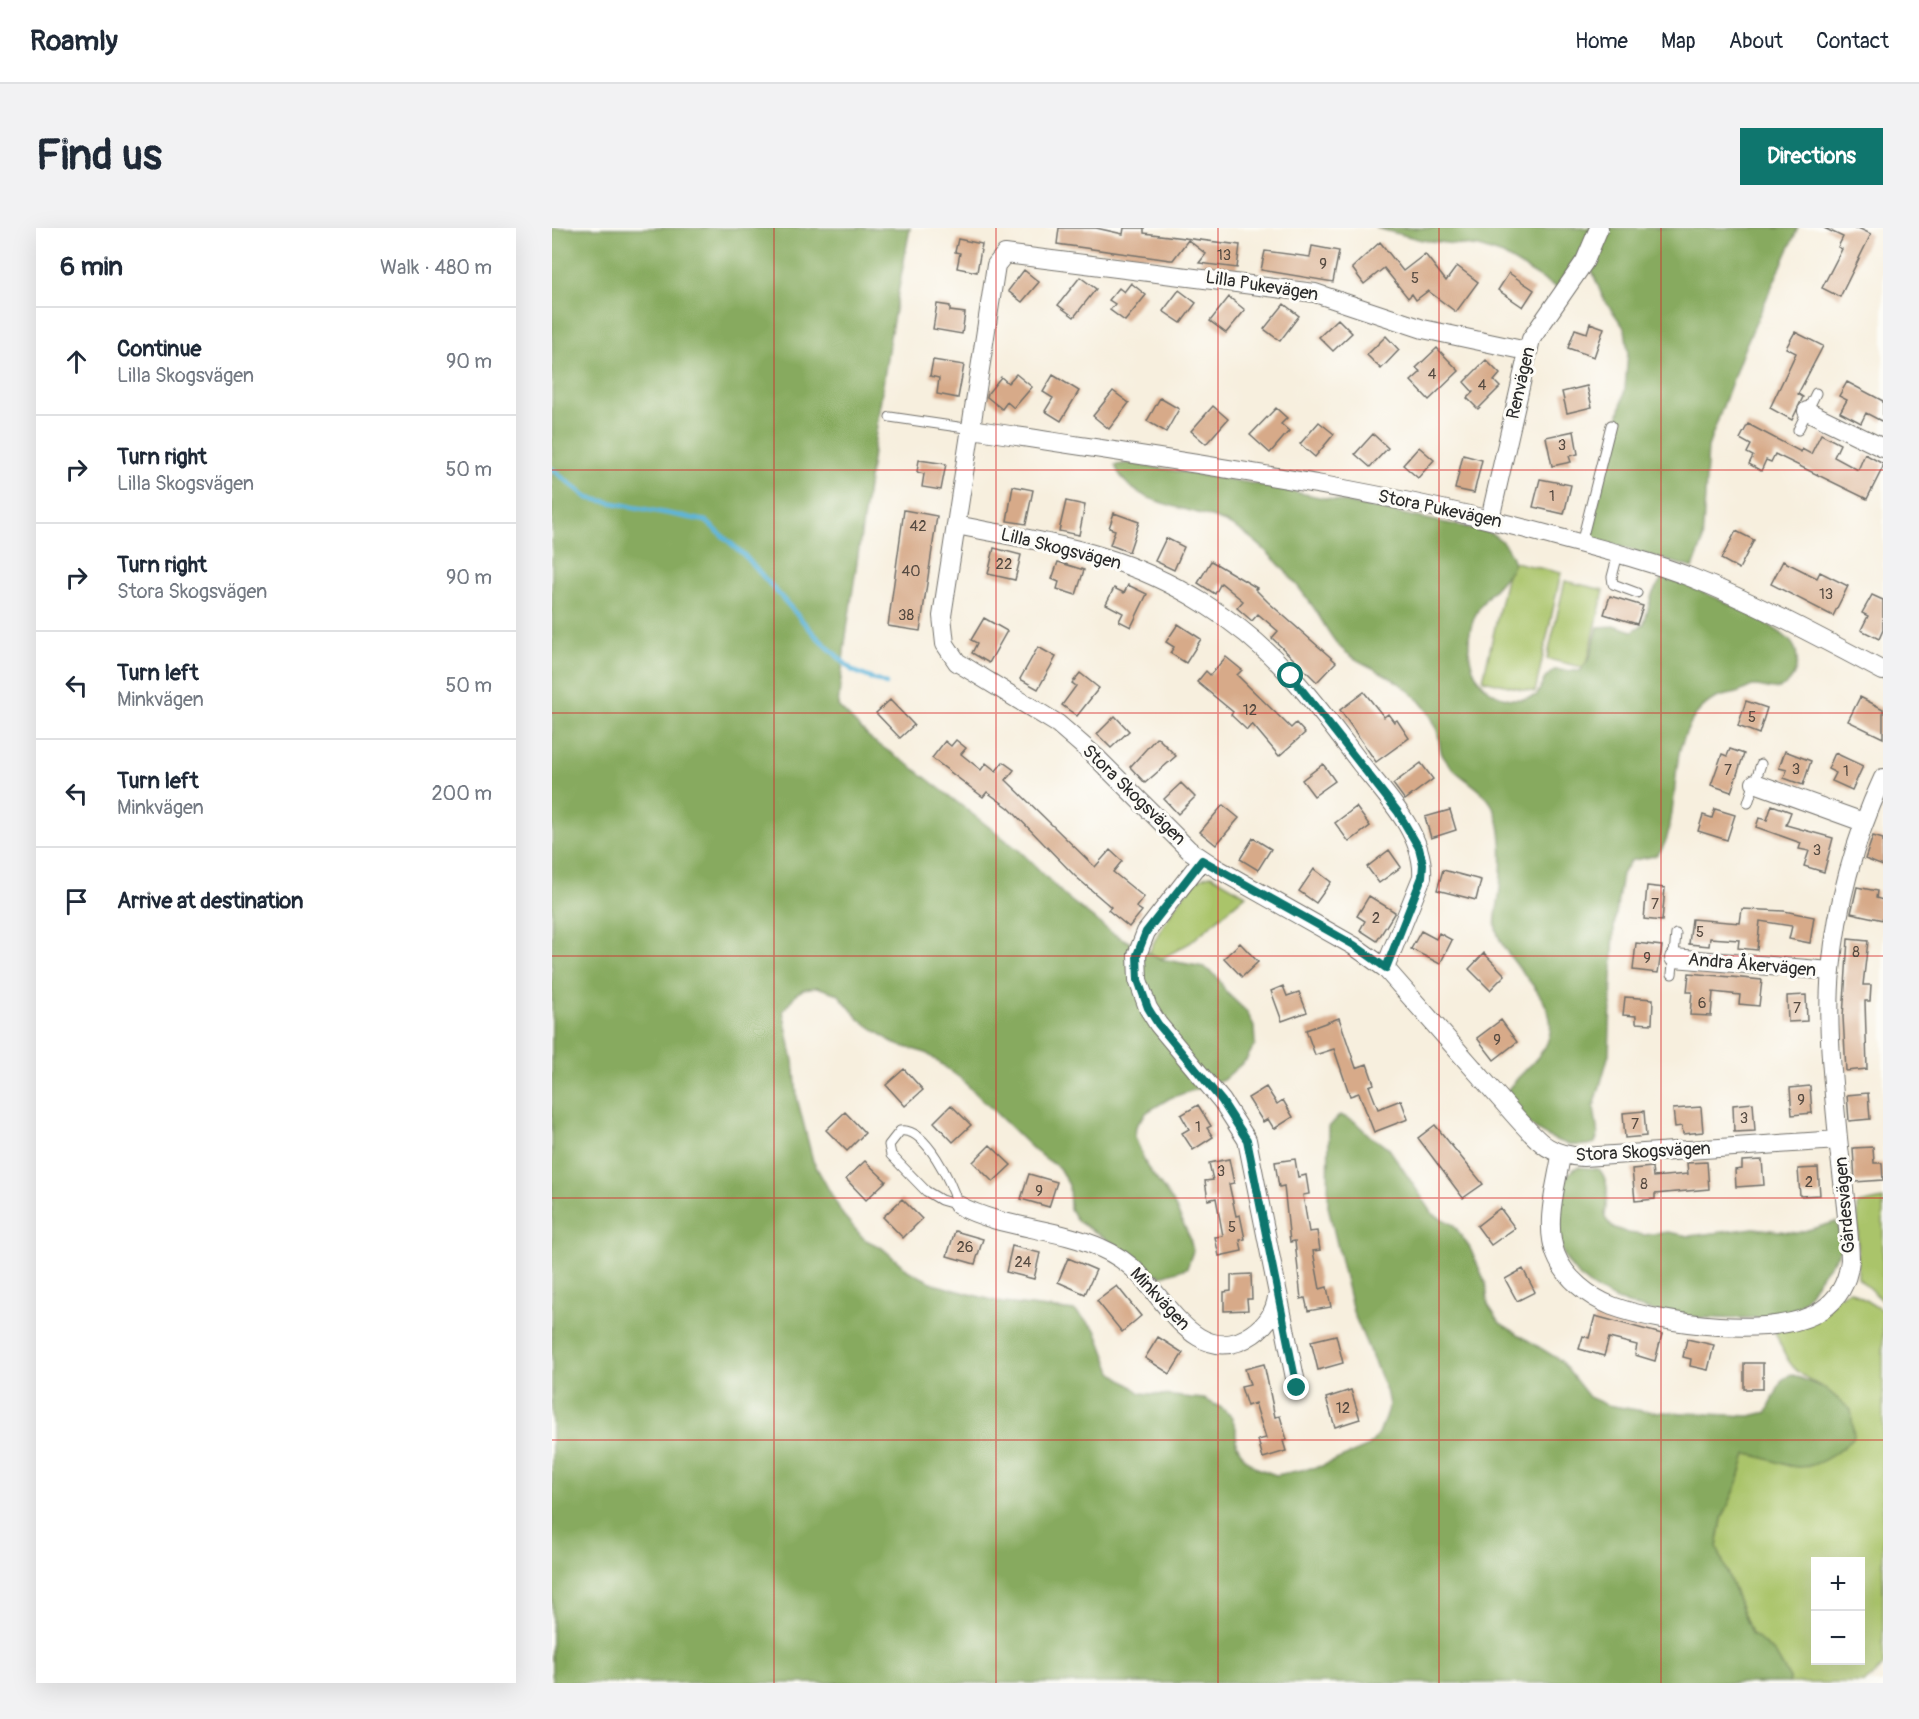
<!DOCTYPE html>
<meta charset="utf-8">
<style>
:root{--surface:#fff;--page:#f2f2f3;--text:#1f2937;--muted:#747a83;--line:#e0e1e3;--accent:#0f766e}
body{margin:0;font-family:Pangolin,sans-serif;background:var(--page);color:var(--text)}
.controls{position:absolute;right:18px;bottom:18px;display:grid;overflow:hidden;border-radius:0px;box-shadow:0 6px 24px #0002}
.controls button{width:54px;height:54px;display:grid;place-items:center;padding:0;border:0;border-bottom:2px solid var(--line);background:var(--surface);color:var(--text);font:30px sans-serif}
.stop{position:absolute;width:18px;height:18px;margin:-14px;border:4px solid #0f766e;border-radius:50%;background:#fff}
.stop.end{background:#0f766e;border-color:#fff;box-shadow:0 2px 6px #0008}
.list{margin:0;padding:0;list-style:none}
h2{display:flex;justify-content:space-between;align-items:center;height:78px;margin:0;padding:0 24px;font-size:26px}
h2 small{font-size:20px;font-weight:400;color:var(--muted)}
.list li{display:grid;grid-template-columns:39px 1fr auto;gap:18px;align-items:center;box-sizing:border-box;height:108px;padding:0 24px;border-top:2px solid var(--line)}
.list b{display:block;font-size:22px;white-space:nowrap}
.list p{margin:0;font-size:20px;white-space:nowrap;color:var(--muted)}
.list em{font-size:20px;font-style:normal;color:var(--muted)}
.icon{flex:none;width:33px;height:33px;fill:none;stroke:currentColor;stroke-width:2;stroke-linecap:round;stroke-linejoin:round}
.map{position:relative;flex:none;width:1331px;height:1455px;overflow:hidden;border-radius:0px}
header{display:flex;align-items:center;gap:36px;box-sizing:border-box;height:84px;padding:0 30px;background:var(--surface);border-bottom:2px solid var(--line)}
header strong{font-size:28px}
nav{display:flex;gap:33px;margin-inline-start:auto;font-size:21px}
.intro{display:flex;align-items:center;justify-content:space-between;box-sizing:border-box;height:144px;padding:0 36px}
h1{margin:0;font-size:42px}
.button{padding:15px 27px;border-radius:0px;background:var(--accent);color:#fff;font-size:21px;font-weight:700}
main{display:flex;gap:36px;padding:0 36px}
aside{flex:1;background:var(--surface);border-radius:0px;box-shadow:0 6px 24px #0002}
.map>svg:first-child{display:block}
.green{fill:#aac46b;stroke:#6a784b;stroke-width:1.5;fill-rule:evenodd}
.forest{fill:#87aa5f;stroke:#596a45;stroke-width:1.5}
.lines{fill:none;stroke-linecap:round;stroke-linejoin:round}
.stream{stroke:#5db5da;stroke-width:4.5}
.building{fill:#d7aa89}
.service-casing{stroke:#72706a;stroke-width:11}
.minor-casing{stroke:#72706a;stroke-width:20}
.service{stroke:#fff;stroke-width:9}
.minor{stroke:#fff;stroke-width:18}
.route{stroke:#0f766e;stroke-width:8}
.grid{fill:none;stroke:#d62828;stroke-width:1.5;stroke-opacity:0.55}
.labels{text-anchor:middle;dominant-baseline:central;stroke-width:6;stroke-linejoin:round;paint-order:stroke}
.number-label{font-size:15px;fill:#564b42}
.street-label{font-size:18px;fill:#2b2b2b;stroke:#fdfcf7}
</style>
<header>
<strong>Roamly</strong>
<nav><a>Home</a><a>Map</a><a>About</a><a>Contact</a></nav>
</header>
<div class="intro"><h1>Find us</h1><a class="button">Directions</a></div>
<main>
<aside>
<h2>6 min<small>Walk · 480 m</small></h2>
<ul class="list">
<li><svg class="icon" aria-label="ahead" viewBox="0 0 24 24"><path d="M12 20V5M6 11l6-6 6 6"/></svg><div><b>Continue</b><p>Lilla Skogsvägen</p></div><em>90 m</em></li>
<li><svg class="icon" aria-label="right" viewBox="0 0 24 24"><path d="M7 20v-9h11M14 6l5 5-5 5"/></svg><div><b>Turn right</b><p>Lilla Skogsvägen</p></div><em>50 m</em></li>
<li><svg class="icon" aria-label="right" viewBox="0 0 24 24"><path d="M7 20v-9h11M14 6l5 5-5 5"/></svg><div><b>Turn right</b><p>Stora Skogsvägen</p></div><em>90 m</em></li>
<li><svg class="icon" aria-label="left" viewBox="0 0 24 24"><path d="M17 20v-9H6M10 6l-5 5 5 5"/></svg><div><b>Turn left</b><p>Minkvägen</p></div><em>50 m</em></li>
<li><svg class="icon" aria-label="left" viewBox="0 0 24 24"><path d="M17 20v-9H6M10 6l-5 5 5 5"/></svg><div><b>Turn left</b><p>Minkvägen</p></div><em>200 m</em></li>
<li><svg class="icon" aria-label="arrive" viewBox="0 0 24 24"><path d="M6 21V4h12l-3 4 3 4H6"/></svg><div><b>Arrive at destination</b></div></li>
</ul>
</aside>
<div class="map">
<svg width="1331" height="1455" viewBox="0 0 1331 1455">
<rect width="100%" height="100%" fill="#fdfcf7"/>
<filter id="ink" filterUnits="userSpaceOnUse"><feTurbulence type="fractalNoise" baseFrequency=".0167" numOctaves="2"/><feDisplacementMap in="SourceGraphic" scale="12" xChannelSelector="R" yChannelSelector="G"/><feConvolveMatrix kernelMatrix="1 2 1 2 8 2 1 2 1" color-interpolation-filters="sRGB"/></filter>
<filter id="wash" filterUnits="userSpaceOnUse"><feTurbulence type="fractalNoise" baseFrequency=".008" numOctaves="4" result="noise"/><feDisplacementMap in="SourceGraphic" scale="24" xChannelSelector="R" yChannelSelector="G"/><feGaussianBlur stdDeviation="1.35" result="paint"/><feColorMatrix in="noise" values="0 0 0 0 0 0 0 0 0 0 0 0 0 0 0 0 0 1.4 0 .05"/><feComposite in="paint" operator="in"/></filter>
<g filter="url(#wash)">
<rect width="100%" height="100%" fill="#f7efde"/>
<!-- green -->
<path class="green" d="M958,333L1009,345L983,464L931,452Z
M1013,353L1052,362L1034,440L995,431Z
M659,647L694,667L638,715L609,731L597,725C605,706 637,648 659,647Z
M1331,971V1073L1306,1050C1305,1025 1307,1001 1306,976Z
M1297,1062L1331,1083V1439L1312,1455H1237L1238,1451L1223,1425L1199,1405L1165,1319L1170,1291L1185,1257L1194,1225L1213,1228L1237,1238L1274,1161C1240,1144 1237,1138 1223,1104ZM1264,1334H1308V1432H1264Z"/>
<!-- forest -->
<path class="forest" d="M0,0H358L338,109L293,415L286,478L320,512L360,539L469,624L513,668L560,705L609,731L652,739L666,750L674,764L695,784L702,799L703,816L694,832L671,852L618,870L595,884L584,898L583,909L595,939L620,972L638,1010L641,1023L635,1040L610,1048L598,1044L573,1023L525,993L518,981L517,957L507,940L483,923L408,850L374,825L343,816L307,791L286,766L265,759L252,761L244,766L231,783L243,843L245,870L261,933L291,987L312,1011L330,1020L357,1043L385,1057L451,1075L523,1083L544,1102L560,1144L589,1165L652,1171L668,1179L679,1188L684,1200V1215L693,1231L705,1240L724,1247L770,1238L817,1218L828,1204L837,1177L834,1162L801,1084L776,978L777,899L788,887L802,893L819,909L836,919L881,986L902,997L918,1020L934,1056L936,1077L948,1095L1008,1132L1037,1169L1055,1177L1091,1183L1198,1188L1215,1184L1230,1152L1239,1146L1274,1161L1299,1182L1302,1209C1285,1226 1260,1245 1235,1237C1221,1233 1209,1228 1194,1226L1185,1257L1170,1291L1165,1319L1199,1405L1223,1425L1238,1451L1237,1455H0Z
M824,0H1040L1037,11L1005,60L951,27L927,19L870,12Z
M1057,0H1246L1192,121L1156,219L1150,316L1141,340L1037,310L1073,161L1076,124L1073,101L1051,70L1040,43Z
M578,235L704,256L933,303C949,309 956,318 962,335C954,354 936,363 926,382C912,407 913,443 937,462C951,472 968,474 985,467L993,450L1002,442L1028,443L1038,429L1046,399L1064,398L1081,403L1092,396L1100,366L1110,350C1139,356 1214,391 1236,411C1250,423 1247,448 1232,458C1221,465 1211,457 1201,458C1196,459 1190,464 1184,465C1179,467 1172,467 1167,469C1146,477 1135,498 1129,518C1121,540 1124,616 1104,627C1097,630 1086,631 1078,633L1070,646L1062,699L1057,826L1042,879L1046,907L1043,915C1013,927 961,894 955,863C966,847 983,836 993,819C1018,773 952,740 944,700C942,691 946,678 947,669C950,643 953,603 941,579C930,557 902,549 891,528C887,522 888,512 886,506C881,486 865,468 848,456C830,442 803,435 787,418C777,407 770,392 762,380C740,349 710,312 675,295C640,278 578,279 563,237Z
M1026,939L1047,941C1060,957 1054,971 1053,990L1060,999L1076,1005L1092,1007L1116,1004L1137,1008L1202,1000L1245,1005L1284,994C1297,1016 1289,1023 1274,1041C1262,1055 1257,1073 1240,1083C1226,1090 1206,1090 1191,1090C1126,1094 994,1077 1007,987C1010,970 1008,946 1026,939Z"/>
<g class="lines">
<!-- stream -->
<path class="stream" d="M0,241L36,270L154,293L192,327L263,407L301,443L334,456"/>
</g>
<g id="blocks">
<!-- building -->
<path class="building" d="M507,0H544L571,6L572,0H592V5L688,17L685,40L647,35L654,26L636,12L621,32H618L505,16Z
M1272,0H1306L1319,6L1288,69L1270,60L1290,21L1286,19L1291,9Z
M406,11L430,16L425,44L405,40L408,25L403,24Z
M828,14L851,43L873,26L894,53L905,38L926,54L904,84L876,63L864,72L860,66L856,70L832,40L812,56L800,40Z
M760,18L787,23L781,54L709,42L713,23L758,29Z
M472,42L487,54L470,74L456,63Z
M957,45L982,62L971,79L946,62Z
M528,49L544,61L522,89L506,77Z
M579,55L594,67L573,93L558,82L563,76L557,72L567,60L572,64Z
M627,62L644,75L629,95L611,83Z
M677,69L693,82L674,105L658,93Z
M385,76L398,78V83L413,85L410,106L381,101Z
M732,76L747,88L728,113L712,101Z
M786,91L800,105L781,123L767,109Z
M1038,95L1052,100L1042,129L1016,120L1023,101L1035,105Z
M1243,104L1271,118L1246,166L1251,169L1240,192L1218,180L1244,125L1234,120Z
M834,108L847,122L829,141L815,127Z
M885,120L907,143L877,172L859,153L869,144L864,140Z
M381,132L412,137L406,170L385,166L387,150L378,148Z
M934,132L948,146L942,153L948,159L926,181L915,170L921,164L912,154Z
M464,146L480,159L462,180L455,174L450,181L435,169L436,165L449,149L456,155Z
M501,147L527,163L509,193L493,183L501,170L491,164Z
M1295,154L1331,173V194L1314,185L1309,195L1288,184L1295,172L1287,168Z
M1035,158L1040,179L1015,185L1010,164Z
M561,163L577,175L557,201L541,188Z
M608,170L627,181L614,204L595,193Z
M661,178L676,191L654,216L639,203Z
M724,180L735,190L729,196L737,203L718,225L698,207Z
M767,194L782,206L763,229L748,216Z
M1196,196L1249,224L1250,221L1259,226L1269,206L1288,216L1282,229L1306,242L1313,226L1331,236V239L1315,271L1223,226L1219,234L1214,232L1209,243L1197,236L1201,228L1195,225L1199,217L1188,211Z
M1022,203L1026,226L1017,228L1019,234L1000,238L994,209Z
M821,206L836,220L818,239L803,226Z
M867,219L882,232L866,250L851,237Z
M911,227L930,232L922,265L903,261Z
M367,232L394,236L389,262L370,259L372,246L365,244Z
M988,251L1019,257L1012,286L981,279Z
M461,258L481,262L474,296L455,293Z
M514,273L533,277L527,307L507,303Z
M352,282L385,288L368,403L336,398Z
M562,285L587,294L577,324L558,317L563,302L557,300Z
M1184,303L1202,312L1187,341L1169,331Z
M614,310L632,319L622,342L603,333Z
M442,320L469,327L463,352L436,346Z
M659,333L705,360L703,361L716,374L784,434L765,454L720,410L726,403L706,386L700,393L685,380L691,373L669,355L663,366L646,355Z
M1231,333L1265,350L1268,344L1296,358L1281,388L1219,356Z
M506,334L532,342L524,367L505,361L507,354L500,351Z
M576,357L595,366L579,399L567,393L571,385L554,376L562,360L572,365Z
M1320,367L1331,372V402L1327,411L1309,402L1316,388L1310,385Z
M1058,368L1091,378L1085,396L1052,386Z
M432,390L455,403L437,435L420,425L425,415L419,412Z
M626,396L649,411L634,435L618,425L622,419L614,414Z
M486,419L504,429L486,461L468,451Z
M674,429L690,442L685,447L739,500L744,495L753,505L727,528L700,496L695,502L679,487L681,484L645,454L654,443L658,447Z
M528,445L547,460L525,488L510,477L524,458L520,455Z
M812,464L832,489L836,486L842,494L845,492L857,510L824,534L788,482Z
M1308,469L1331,481V510L1296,493Z
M338,472L362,497L348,510L324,485Z
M1194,473L1215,480L1207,506L1186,498Z
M563,488L577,503L559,520L545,506Z
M605,509L624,528L593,555L578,539Z
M404,512L414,520L409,526L429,542L434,535L444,543L451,534L462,542L454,552L543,639L558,622L570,633L561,644L592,669L584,679L590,683L577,699L556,682L559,679L523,648L457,580L435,564L431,569L380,530L393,513L399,518Z
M1178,521L1192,526L1179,564L1159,557L1170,526L1175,528Z
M1233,523L1259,533L1251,557L1232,550L1235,542L1227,540Z
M1283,525L1311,538L1300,562L1280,553L1284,545L1276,541Z
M869,535L881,551L853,572L841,556Z
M771,536L783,553L762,568L750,552Z
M629,555L643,569L626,586L612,571Z
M671,577L687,590L664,617L648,604Z
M1220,577L1239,584L1234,597L1281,610L1272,644L1252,638L1257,623L1247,621L1249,615L1204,599L1207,590L1215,592Z
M804,579L818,598L797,614L783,595Z
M1163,581L1183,587L1175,612L1146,603L1151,587L1160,590Z
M898,582L904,602L879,610L873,589Z
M1321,608L1331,611V638L1313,631Z
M701,610L719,621L706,642L688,631Z
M837,622L849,639L827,655L815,639Z
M762,641L779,654L764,675L747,663Z
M891,642L929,652L924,672L885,662Z
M1095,658L1113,660L1110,693L1092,691Z
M1305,659L1325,663L1324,670L1331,672V692L1299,685Z
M817,668L843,684L825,713L808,702L813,693L805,688Z
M1190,681L1232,683L1262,689L1258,715L1237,711L1240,698L1208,693L1205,722L1186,720L1187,712L1158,710L1157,718L1137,716L1140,691L1188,695Z
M869,703L884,711L887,705L900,712L888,736L859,721Z
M1296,711L1316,713L1311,757H1319L1318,773H1313L1315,841L1294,843L1291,789Z
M688,715L706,734L690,749L672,730Z
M1084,715L1110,718L1106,745L1081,742Z
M932,725L953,747L938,762L917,741Z
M1137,745L1210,752L1207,778L1187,776L1188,767L1161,764L1159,788L1138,787L1140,764H1135Z
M731,758L735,768L747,764L755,784L730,793L719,763Z
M1254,767L1255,793L1236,794L1235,768Z
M1073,769L1101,771L1100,796L1084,795V788L1071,787Z
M787,790L804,840L815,836L822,856L817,858L826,881L849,872L856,891L822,904L807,865L798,868L782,821L763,827L754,802Z
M949,792L965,814L942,832L925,810Z
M352,841L371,862L353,878L334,857Z
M1258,858L1260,885L1240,887L1238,860Z
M714,859L725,876L731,872L741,889L722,901L716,891L711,894L696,870Z
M1316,865L1318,891L1297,893L1295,867Z
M1201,875L1203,903L1182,904L1181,877Z
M399,877L419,897L401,914L382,894Z
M646,877L659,898L655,900L661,909L641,922L630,905L637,901L629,887Z
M1149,879L1151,904L1131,906L1130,898L1123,899L1121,881Z
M1092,883L1094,908L1073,910L1071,885Z
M293,884L313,905L295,923L274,902Z
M883,897L931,956L911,970L866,910Z
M438,917L459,937L441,954L421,934Z
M1321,919L1322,935H1330L1331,952L1303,954L1301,920Z
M677,931L682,955L677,956L684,988L688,987L693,1011L688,1012L690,1023L667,1028L663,1009L671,1008L664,970L656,972L653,953L661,952L657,935Z
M743,931L746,949L754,947L757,966L751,967L757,1004L765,1003L768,1022L761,1023L768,1061L775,1059L779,1079L756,1083L753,1070L749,1071L743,1013L738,1014L732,958L727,959L723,934Z
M1210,932L1212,957L1184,959L1183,942L1190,941V933Z
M313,933L334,953L314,972L294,951Z
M1155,934L1157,961L1103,966V971L1083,973L1080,941L1100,939L1101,949L1136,946L1135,935Z
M1266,940L1268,967L1248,968L1246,941Z
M477,946L505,954L497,979L469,971Z
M350,971L370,991L351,1010L331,989Z
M948,980L963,1000L939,1017L925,998Z
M403,1003L431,1011L423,1036L395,1028Z
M460,1018L488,1025L482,1051L454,1044Z
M516,1030L544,1042L533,1066L506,1054Z
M971,1041L983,1064L965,1073L953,1051Z
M699,1046L700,1071H695L696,1082L672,1083V1064L679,1063V1047Z
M565,1058L589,1088L570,1104L545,1073Z
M1043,1088L1110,1106L1103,1133L1083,1127L1085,1117L1057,1110L1052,1128L1027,1121L1031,1108L1037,1110Z
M784,1107L791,1135L766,1142L759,1113Z
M606,1109L631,1125L618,1146L593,1130Z
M1135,1111L1162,1117L1156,1142L1138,1138L1139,1131L1131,1129Z
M1192,1135H1211V1161H1192Z
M712,1136L723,1189L728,1188L735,1212L731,1213L734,1223L711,1230L706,1212L714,1210L703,1175L695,1178L689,1159L698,1157L693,1141Z
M799,1162L808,1191L783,1199L774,1170Z"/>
</g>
</g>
<g filter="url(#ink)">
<use href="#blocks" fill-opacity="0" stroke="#72706a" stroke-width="1.5"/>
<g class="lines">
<!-- service casing -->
<g class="service-casing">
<path id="service" d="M338,189L420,201
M1246,202L1264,165
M1029,316L1059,197
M1066,326L1060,349L1061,356L1085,365
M1196,575L1209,536
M1120,746L1124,706
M348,903C374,898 400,957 406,977L389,972L374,963L339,927L337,917Z"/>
</g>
<!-- minor casing -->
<g class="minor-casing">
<path id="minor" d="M975,123L871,101L763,65L453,26L444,37L390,388L393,416L405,434L506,496L544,529L637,622L664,640L802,718L833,740L965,890C987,914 996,927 1031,929L1286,912
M1255,183L1331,220
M420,201C613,232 808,256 997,307C1044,320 1092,331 1138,349C1204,375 1269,410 1331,443
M938,291L979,111L1033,33L1047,0
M405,297C452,307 502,314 548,328C620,350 687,391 738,447C764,475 786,506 809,536C834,567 873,607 870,649L833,740
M1203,555L1311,594
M650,632L594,704L585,727L586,752L596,780L606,796L670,873L695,912L745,1160
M1122,730L1279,743
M1009,928C1004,959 992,996 1004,1027C1013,1050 1037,1069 1060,1078C1109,1096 1225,1112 1270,1082C1288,1070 1296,1052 1298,1032C1297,991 1290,950 1286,910C1281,855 1274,797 1279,742C1285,675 1303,610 1331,550
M406,977C451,1001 503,999 549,1020C563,1026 576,1035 587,1046C616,1076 649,1142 701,1106C714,1097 723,1084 725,1069"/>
</g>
<!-- service -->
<use href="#service" class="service"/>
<!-- minor -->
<use href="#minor" class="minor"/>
</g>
</g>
<g class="lines" filter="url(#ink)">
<!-- route -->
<path class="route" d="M739,448L846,584L867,620L871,636L870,649L834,740L802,717L650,632L594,704L585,727L586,752L596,780L606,796L670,873L695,912L745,1160"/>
</g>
<!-- grid -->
<path class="grid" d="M222,0V1455M444,0V1455M666,0V1455M887,0V1455M1109,0V1455M0,242H1331M0,485H1331M0,728H1331M0,970H1331M0,1212H1331"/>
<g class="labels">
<!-- number labels -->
<g class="number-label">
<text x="672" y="27">13</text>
<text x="771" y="36">9</text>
<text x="863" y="50">5</text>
<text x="880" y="146">4</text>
<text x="930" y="157">4</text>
<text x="1010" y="217">3</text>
<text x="1000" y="268">1</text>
<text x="366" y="298">42</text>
<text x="452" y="336">22</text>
<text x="359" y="343">40</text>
<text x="1274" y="366">13</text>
<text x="354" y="387">38</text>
<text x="698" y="482">12</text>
<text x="1200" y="489">5</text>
<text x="1244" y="541">3</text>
<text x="1176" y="542">7</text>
<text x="1294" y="543">1</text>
<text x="1265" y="622">3</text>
<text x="1103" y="676">7</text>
<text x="824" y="690">2</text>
<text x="1148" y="704">5</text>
<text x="1304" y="724">8</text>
<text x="1095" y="730">9</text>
<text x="1150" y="775">6</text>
<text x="1245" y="780">7</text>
<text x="945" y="812">9</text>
<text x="1249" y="872">9</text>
<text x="1192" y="890">3</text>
<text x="1083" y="896">7</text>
<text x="646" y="899">1</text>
<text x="669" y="943">3</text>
<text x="1257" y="954">2</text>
<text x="1092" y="956">8</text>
<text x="487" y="963">9</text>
<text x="680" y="999">5</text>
<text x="413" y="1019">26</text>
<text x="471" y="1034">24</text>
<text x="791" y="1180">12</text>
</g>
<!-- street labels -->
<g class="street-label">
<text transform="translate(710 58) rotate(9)">Lilla Pukevägen</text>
<text transform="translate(969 155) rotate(-77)">Renvägen</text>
<text transform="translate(888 281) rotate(12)">Stora Pukevägen</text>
<text transform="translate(509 321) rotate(14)">Lilla Skogsvägen</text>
<text transform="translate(582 567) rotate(44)">Stora Skogsvägen</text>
<text transform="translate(1200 737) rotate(5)">Andra Åkervägen</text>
<text transform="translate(1091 924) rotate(-3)">Stora Skogsvägen</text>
<text transform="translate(1293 977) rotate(-95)">Gärdesvägen</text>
<text transform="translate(608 1071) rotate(47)">Minkvägen</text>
</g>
</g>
</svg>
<div class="controls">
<button>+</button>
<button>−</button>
</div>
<div class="stop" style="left:739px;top:448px"></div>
<div class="stop end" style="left:745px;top:1160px"></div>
</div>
</main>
